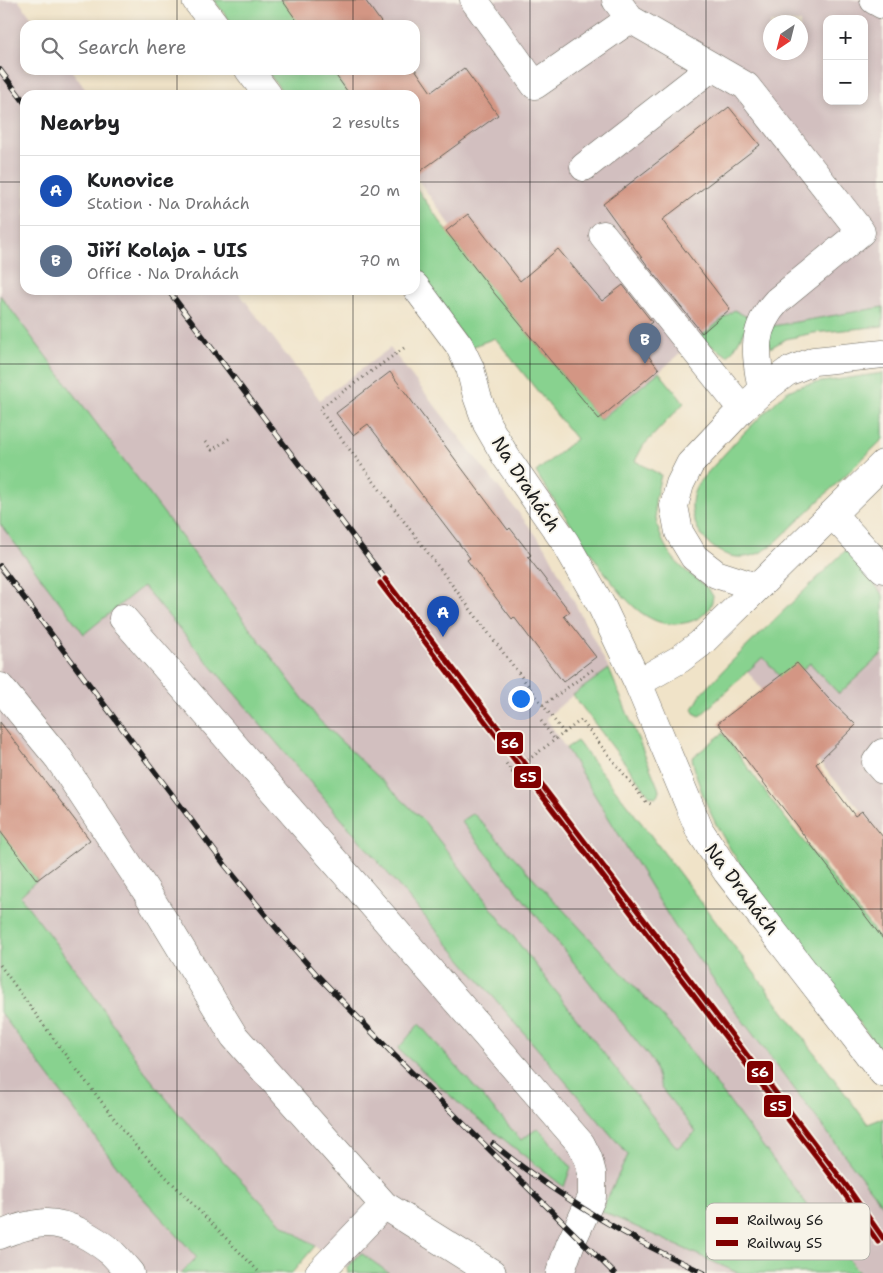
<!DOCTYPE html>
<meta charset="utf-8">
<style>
:root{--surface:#fff;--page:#f6f6f6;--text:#202124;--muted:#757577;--line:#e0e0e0;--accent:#d1495b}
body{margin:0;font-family:"Shantell Sans",sans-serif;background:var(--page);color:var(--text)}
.controls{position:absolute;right:15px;top:15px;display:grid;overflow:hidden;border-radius:10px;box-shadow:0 2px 8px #0003}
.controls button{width:45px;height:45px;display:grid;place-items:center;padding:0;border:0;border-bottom:1px solid var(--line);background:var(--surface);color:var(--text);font:25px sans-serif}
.compass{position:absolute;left:763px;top:15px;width:45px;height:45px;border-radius:50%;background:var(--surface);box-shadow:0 2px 8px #0003;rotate:215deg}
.you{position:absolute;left:520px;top:698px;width:18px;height:18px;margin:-12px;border:4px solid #fff;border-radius:50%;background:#1a73e8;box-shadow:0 0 0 8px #1a73e833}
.badge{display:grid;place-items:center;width:32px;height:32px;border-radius:50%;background:var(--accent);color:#fff;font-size:16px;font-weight:700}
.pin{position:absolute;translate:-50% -41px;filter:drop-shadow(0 1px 2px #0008)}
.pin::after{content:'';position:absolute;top:26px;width:18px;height:15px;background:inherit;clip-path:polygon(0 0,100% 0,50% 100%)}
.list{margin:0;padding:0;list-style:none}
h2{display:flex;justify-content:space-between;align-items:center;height:65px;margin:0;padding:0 20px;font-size:21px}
h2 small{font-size:16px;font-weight:400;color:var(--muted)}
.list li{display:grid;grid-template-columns:32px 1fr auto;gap:15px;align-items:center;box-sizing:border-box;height:70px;padding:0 20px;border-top:1px solid var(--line)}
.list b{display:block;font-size:19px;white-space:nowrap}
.list p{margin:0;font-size:16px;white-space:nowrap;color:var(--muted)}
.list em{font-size:16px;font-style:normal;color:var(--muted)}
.icon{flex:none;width:28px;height:28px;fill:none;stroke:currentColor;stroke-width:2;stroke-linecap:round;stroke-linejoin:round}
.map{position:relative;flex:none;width:883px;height:1273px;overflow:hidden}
.search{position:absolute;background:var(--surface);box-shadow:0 2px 8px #0003;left:20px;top:20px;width:400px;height:55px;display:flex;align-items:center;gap:12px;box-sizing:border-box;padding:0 18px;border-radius:15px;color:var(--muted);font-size:19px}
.panel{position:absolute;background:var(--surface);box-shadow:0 2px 8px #0003;left:20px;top:90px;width:400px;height:205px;border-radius:15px}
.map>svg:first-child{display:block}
.industrial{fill:#d2bfbf;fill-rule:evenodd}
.green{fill:#88d28f;stroke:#527756}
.building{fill:#d39684}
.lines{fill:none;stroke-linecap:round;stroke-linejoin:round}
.minor-casing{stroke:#666258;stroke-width:29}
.path{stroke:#666258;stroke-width:3;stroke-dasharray:1 4;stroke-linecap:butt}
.minor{stroke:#fff;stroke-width:28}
.rail-casing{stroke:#1c1c1c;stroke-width:5.5}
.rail{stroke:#f7f3e8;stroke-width:4;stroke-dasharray:11;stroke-linecap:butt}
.rail-1-casing{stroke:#f7f3e8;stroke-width:9}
.rail-2-casing{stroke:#f7f3e8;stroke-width:9}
.rail-1{stroke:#800000;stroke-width:5}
.rail-2{stroke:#800000;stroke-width:5}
.grid{fill:none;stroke:#1c1c1c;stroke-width:1;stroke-opacity:0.55}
.labels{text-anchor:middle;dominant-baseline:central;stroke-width:4;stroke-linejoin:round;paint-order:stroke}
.street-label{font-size:19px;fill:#1c1c1c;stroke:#f7f3e8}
.key{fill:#f7f3e8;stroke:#b5b2ab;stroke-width:1}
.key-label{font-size:14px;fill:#1c1c1c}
.line-badge{stroke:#f7f3e8;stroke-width:2}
.badge-label{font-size:14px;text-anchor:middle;font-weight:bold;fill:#fff}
</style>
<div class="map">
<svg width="883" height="1273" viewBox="0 0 883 1273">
<rect width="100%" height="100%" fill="#f7f3e8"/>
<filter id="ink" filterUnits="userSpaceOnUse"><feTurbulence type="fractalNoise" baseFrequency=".02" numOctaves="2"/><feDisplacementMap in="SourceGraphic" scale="10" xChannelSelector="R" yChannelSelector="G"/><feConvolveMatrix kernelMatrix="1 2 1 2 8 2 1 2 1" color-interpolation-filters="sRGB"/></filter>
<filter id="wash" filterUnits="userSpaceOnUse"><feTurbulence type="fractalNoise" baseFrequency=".0096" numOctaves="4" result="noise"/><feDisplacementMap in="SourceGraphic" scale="20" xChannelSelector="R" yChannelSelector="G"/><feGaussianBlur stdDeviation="1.12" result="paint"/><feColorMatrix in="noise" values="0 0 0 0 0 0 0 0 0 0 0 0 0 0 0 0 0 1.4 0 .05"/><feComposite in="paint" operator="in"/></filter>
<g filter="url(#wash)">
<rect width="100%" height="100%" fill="#f0e3c8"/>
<!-- industrial -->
<path class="industrial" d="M0,0H18L37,25H25V70H71L90,95H25V290H237L320,400L390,348L546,548L609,669L573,695L546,718L594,792L674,925L740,1017L883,1206V1273H354L282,1224L178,1113L144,1071L84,981L20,896L0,829Z
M299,0H883V307L767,327L760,325L734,310L705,332L659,372L600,420L545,355L415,176V25H305ZM827,19H864V101H827ZM770,22H800V52H770Z
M883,547V832L881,834L862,811L812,754L747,671Z
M0,990L246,1273H0Z"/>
<!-- green -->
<path class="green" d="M214,0H296L300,25H233Z
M266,70H332L350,95H285Z
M415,186C471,268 536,343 600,420L659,372L684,403L643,446L635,461L661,475C659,484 656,493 655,502C654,527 665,554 685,570C695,579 706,584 713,596C712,610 702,618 689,622C677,625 663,625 652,619C634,611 620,592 608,577C585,546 564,514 542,482L536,472L576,439L495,338L471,347L415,271Z
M0,295L319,720L424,821L677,1148L696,1132L661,1088L653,1062L461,821L473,813L674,1029L859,1273H738L601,1211L628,1155L143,586L84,634L0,524Z
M883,307V326L813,333L786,339L770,348L767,327Z
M734,310L751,319L734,349L728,356L699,338Z
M883,373V439L776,542C766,550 757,556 744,557C714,560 686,526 693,496C694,491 697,486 699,482L739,438L786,392L795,388L808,384Z
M847,549L867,561L861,568L883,595V653L839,694L810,663L786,684L763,657L700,716L694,713L693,709L702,693L728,665Z
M609,669L658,787L659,791L656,797L650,796L573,695Z
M723,733L778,809L883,942V1053C847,1008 811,962 776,914C740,865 705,820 692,758Z
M577,741L643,825L868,1124L883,1118V1206L740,1017L674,925L566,748Z
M0,829L37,880L20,896L84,981L144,1071L178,1113L282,1224L315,1246L292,1273H181L197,1257L132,1186L0,1012Z
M419,1024L521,1140L538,1128L571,1167L564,1187L464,1108L398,1049Z
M361,1253L389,1273H348L347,1268Z"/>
<g id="blocks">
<!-- building -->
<path class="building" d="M282,0H365L383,25H300Z
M464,68L498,115L415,175V95H350L332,70L415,69L431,92Z
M729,107L760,145L662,220L730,309L702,333L647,265L603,204Z
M468,214L520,281L558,249L602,301L623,285L652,322L633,337L659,369L599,419L495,294L446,231Z
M390,372L508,530L510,528L531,555L528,557L570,612L564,616L596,657L563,682L514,617L512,619L467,560L470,558L368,424L353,435L336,413Z
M797,663L828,698L856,725L816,764L855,816L862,811L883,837V939L718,723Z
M0,722L90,840L37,880L0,831Z"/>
</g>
</g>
<g filter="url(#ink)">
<use href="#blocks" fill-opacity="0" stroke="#666258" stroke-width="1"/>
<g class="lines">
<!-- minor casing -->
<g class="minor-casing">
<path id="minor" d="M196,0L215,25
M474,0L535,85L630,19
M616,0L630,19L746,86L861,232L777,301C750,330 756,355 762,391
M874,0L883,5
M249,70L268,95
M584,167L712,67
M603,235L742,409
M415,286L459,345L470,368L477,396L487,424L506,457L565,542L602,607L638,683L700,831L727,872L883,1073
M832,514L883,569
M756,587L716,574L694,557L679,532L674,506L680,484L690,464L742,409L762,391L787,372L814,361L883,354
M123,618L581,1144L588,1158L592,1173V1197L570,1245L560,1273
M638,683L680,659L700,644L883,464
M0,687L59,759L146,891L234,1036L384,1205L319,1273
M883,753L876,762L883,770
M384,1205L492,1273
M0,1235C14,1229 30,1224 45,1223C68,1222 95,1239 112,1253C118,1259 124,1266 130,1273"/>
</g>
<!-- path -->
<path class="path" d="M404,348L319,409L564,733L512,772L505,762
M205,442L212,450L230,438
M543,705L595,668
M541,721L555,740
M564,733L581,720L646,802L653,805
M0,965L64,1053L134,1144L260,1273"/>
<!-- minor -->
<use href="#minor" class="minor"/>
<!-- rail casing -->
<g class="rail-casing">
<path id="rail" d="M0,70L25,103
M168,290L385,579
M0,566L225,865L282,935L318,976L393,1054L614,1273
M493,1144C557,1196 629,1239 704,1273"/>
</g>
<!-- rail -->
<use href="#rail" class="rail"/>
<!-- rail-1 casing -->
<g class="rail-1-casing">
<path id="rail-1" d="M385,579L846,1185L883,1238"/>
</g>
<!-- rail-2 casing -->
<g class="rail-2-casing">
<path id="rail-2" d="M380,583L841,1189L878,1242"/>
</g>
<!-- rail-1 -->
<use href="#rail-1" class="rail-1"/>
<!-- rail-2 -->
<use href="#rail-2" class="rail-2"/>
</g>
</g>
<!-- grid -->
<path class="grid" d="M177,0V25M353,0V25M530,0V1273M706,0V1273M177,70V95M353,70V95M0,182H25M415,182H883M177,290V1273M353,290V1273M0,364H883M0,546H883M0,727H883M0,909H883M0,1091H883"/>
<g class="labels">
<!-- street labels -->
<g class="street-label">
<text transform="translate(526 484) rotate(57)">Na Drahách</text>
<text transform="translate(742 889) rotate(53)">Na Drahách</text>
</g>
</g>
<!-- legend -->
<rect x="706" y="1203" width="164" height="57" rx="8" class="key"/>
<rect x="716" y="1217" width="22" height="7" fill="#800000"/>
<rect x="716" y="1240" width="22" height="6" fill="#800000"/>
<g class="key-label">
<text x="747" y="1225">Railway S6</text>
<text x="747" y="1248">Railway S5</text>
</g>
<g class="line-badge">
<rect x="496" y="731" width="28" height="24" rx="5" fill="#800000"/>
<rect x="513" y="765" width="29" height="24" rx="5" fill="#800000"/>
<rect x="746" y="1060" width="28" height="24" rx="5" fill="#800000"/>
<rect x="763" y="1094" width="29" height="24" rx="5" fill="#800000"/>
</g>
<g class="badge-label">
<text x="510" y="748">S6</text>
<text x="528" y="782">S5</text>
<text x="760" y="1077">S6</text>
<text x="778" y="1111">S5</text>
</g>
</svg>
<div class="controls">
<button>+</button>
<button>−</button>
</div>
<svg class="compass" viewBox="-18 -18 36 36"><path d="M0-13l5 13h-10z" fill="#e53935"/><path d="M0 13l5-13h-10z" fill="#757577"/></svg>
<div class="you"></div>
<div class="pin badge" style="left:443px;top:637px;background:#1a4fb4">A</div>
<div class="pin badge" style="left:645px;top:364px;background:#5c6f8a">B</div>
<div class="search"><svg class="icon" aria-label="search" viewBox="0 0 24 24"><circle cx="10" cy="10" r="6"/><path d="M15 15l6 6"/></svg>Search here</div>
<section class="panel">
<h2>Nearby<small>2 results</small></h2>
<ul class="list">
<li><span class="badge" style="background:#1a4fb4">A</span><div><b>Kunovice</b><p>Station · Na Drahách</p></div><em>20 m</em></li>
<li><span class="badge" style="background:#5c6f8a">B</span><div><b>Jiří Kolaja - UIS</b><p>Office · Na Drahách</p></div><em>70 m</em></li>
</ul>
</section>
</div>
